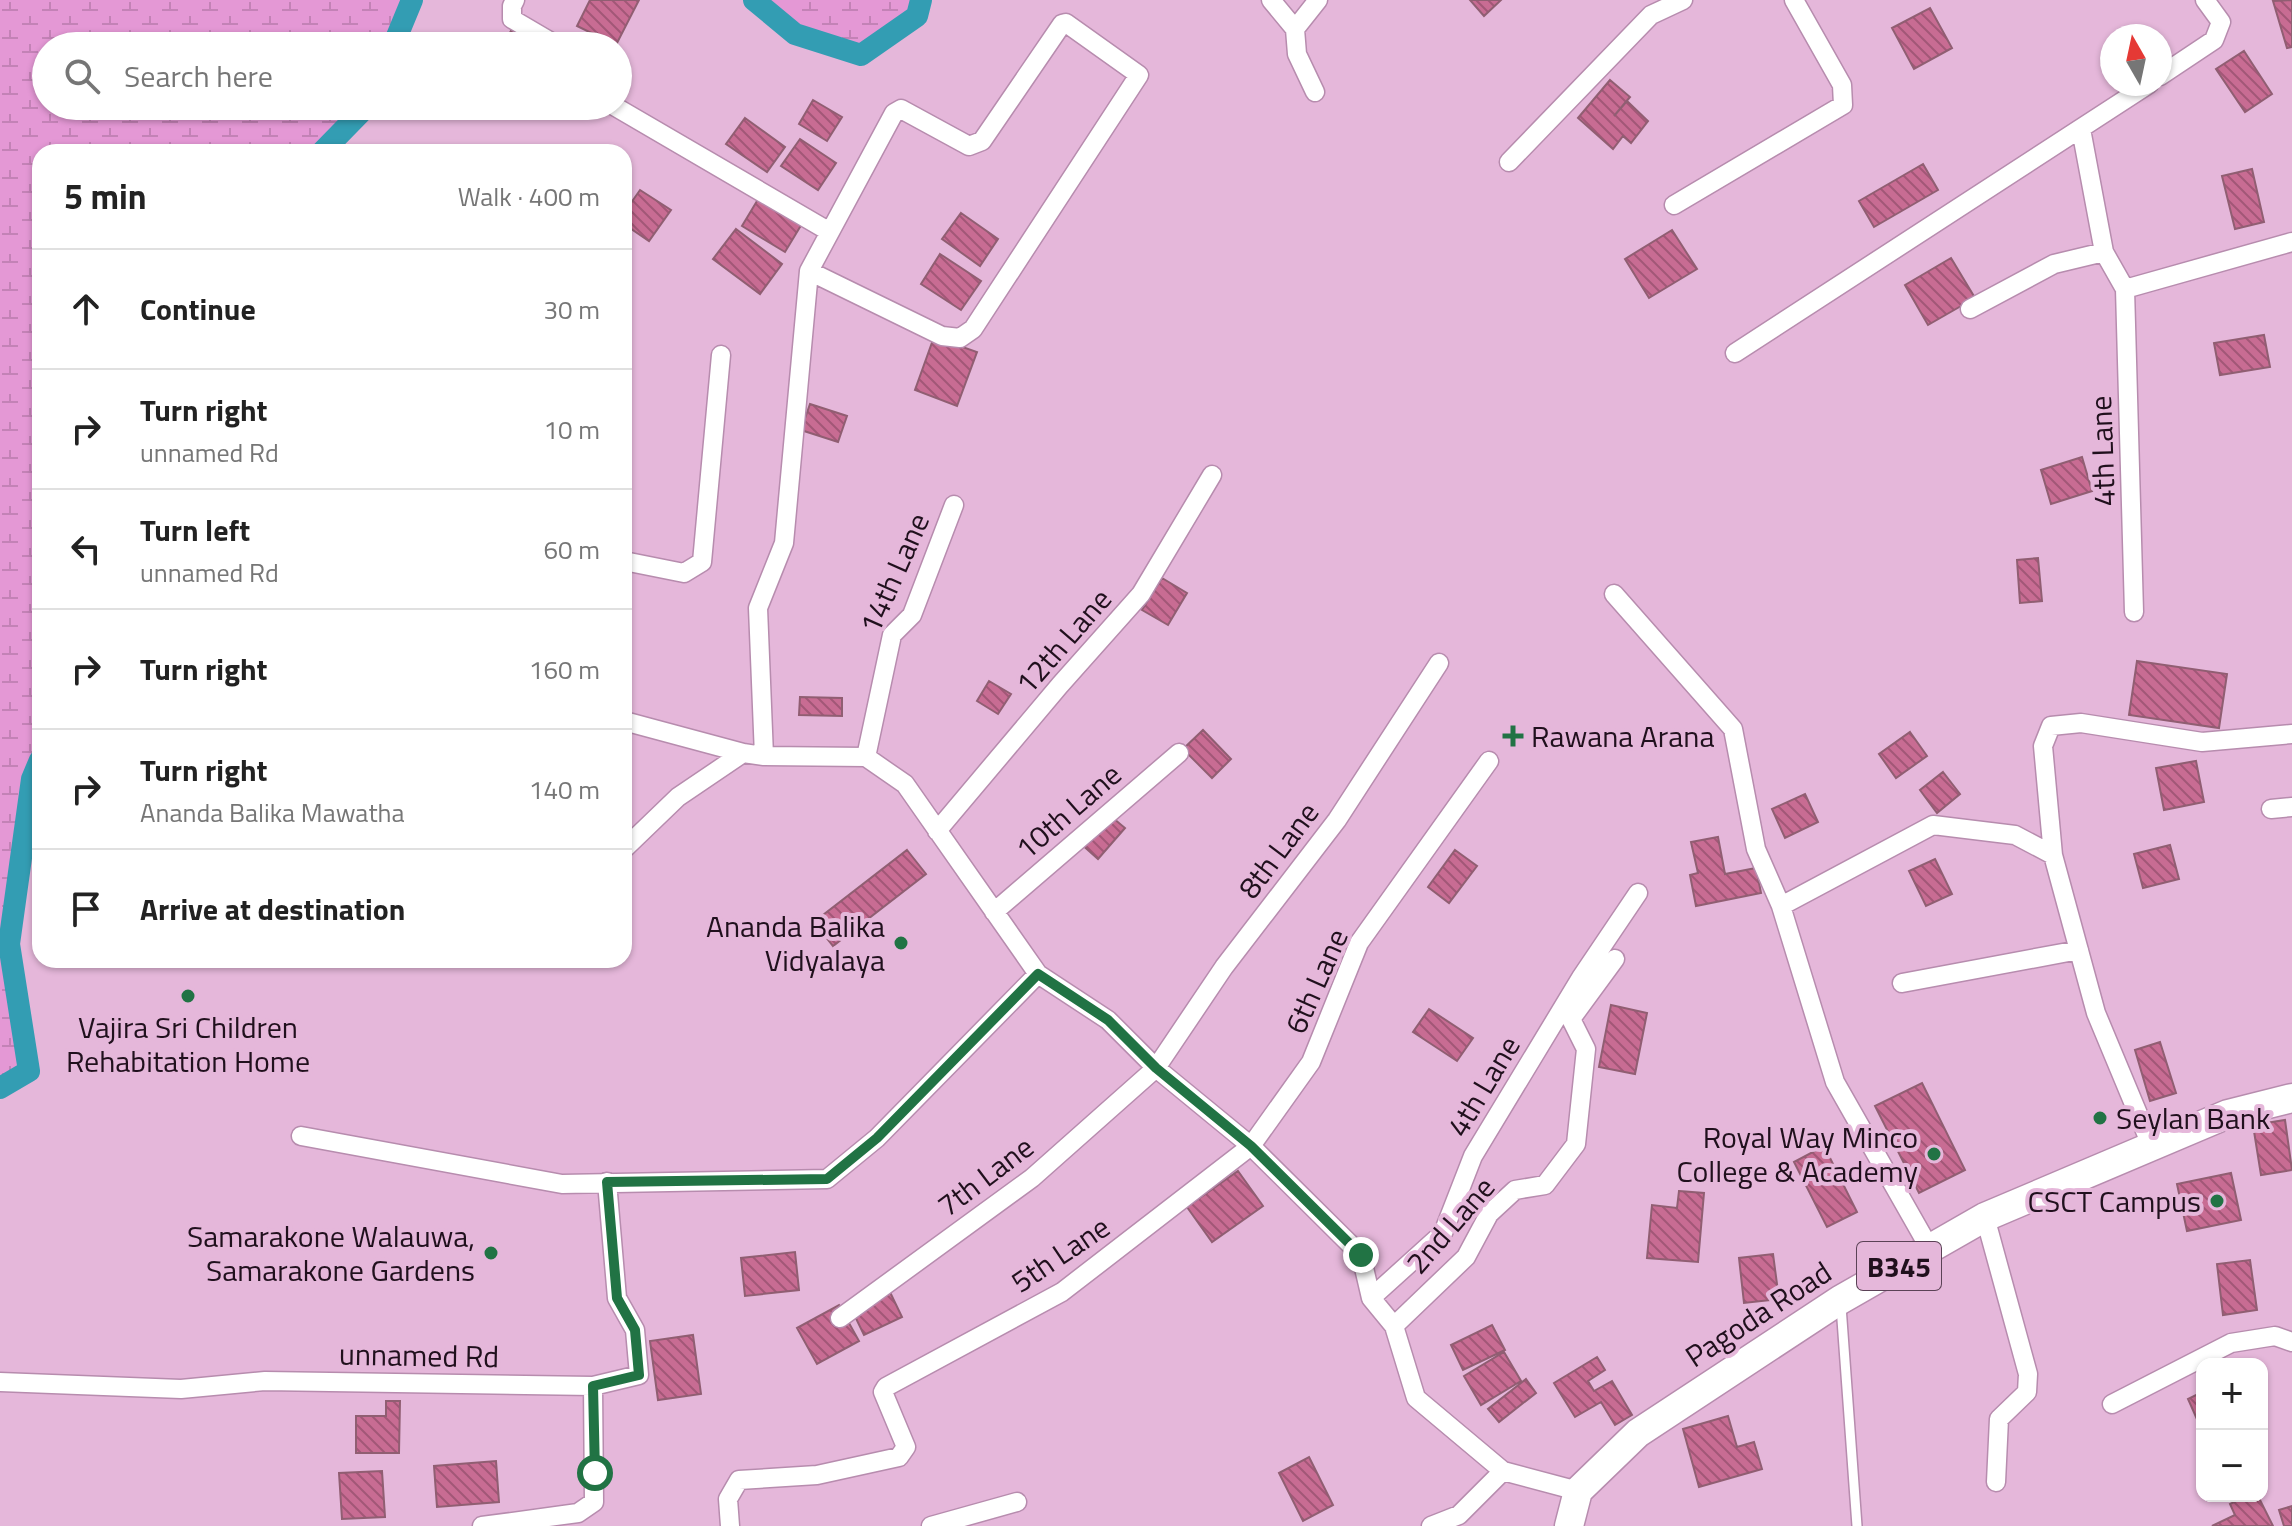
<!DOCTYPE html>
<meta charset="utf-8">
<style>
:root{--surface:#fff;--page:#f6f6f6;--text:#222;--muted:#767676;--line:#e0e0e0}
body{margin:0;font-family:"Titillium Web",sans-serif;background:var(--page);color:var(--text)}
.controls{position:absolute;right:24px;bottom:24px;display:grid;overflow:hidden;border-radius:16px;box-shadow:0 2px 6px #0004}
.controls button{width:72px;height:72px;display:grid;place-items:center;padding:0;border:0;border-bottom:2px solid var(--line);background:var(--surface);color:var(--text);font:40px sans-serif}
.compass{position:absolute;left:2100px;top:24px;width:72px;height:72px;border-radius:50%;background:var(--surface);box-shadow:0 2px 6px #0004;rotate:351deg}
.stop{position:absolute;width:24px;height:24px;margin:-18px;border:6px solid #217344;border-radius:50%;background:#fff}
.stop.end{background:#217344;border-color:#fff;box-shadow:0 2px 8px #0008}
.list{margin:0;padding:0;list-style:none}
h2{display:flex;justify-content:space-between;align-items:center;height:104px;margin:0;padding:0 32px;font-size:34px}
h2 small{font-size:26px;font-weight:400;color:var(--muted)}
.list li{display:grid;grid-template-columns:52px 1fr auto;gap:24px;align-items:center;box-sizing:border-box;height:120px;padding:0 32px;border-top:2px solid var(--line)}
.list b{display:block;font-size:30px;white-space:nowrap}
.list p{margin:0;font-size:26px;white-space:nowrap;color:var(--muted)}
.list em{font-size:26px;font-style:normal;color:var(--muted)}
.icon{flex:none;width:44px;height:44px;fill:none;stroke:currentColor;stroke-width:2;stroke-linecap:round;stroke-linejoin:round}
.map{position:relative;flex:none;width:2292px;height:1526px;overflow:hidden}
.search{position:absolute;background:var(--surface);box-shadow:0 2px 6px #0004;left:32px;top:32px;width:600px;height:88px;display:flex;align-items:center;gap:20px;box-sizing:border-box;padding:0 28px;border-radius:44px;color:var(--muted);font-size:30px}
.panel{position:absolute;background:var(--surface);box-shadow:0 2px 6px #0004;left:32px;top:144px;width:600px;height:824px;border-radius:24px}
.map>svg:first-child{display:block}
.wetland{fill:url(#wetland-marsh)}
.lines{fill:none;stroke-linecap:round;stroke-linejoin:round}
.canal{stroke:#339db3;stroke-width:22}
.building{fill:url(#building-back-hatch);stroke:#905e72;stroke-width:2}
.lane-casing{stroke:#b78cae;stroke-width:12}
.street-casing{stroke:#b78cae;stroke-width:21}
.primary-casing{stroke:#b78cae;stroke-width:31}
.lane{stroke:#fff;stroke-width:9}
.street{stroke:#fff;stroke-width:18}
.primary{stroke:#fff;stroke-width:28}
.route{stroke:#217344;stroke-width:10}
.poi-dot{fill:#217344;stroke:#e5b7da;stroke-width:3}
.labels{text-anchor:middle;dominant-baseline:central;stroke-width:8;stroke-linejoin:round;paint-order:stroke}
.shield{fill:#e5b7da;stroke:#5b4256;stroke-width:2}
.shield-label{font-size:28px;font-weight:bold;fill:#20101d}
.street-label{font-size:30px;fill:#20101d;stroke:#e5b7da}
.poi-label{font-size:30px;fill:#20101d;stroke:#e5b7da;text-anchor:end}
</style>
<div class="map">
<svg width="2292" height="1526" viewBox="0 0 2292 1526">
<defs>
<pattern id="wetland-marsh" width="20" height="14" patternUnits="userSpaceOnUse" patternTransform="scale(2)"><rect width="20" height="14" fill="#e498d5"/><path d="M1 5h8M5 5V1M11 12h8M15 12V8" fill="none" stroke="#c382b6"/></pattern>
<pattern id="building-back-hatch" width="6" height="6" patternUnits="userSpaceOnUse" patternTransform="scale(2)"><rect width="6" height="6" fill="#c86c93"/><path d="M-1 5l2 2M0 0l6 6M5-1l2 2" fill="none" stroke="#a25777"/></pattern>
</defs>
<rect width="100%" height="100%" fill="#e5b7da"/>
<!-- wetland -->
<path class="wetland" d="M0,0H412L393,46H46V106H367L322,152H40V760L32,779L9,944L29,1071L0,1088Z
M754,0H921L917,16L861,55L795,34Z"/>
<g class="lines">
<!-- canal -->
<path class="canal" d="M754,0L795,34L861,55L917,16L921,0
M393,46L412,0
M322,152L367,106
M0,1088L29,1071L9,944L32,779L40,760"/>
</g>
<!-- building -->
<path class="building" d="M590,0H639L616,45L577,26Z
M1470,0H1501L1484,16Z
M2292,0V47L2287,48L2273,1Z
M1930,8L1952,48L1914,69L1892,28Z
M513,27L547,46H503Z
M2244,51L2272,94L2245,112L2216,69Z
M1610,80L1630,97L1614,116L1627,101L1648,121L1631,143L1623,136L1613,149L1578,118Z
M813,100L842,117L827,141L799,124Z
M745,118L785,147L767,172L726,144Z
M800,139L836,163L818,190L781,166Z
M1923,164L1938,190L1874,227L1859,201Z
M2252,169L2264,222L2235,229L2222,176Z
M640,190L671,210L649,241L624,224V213Z
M763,191L806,217L785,252L742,226Z
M961,213L998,239L980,266L942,239Z
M736,229L782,264L760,294L713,259Z
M1672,230L1697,269L1649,298L1625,259Z
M940,254L981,281L961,310L921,284Z
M1951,258L1975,298L1928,325L1905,285Z
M2264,335L2270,367L2220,375L2214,343Z
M934,337L977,352L957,406L915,390Z
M810,404L847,416L838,442L801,430Z
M2082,457L2092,491L2051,504L2041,470Z
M2038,558L2042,601L2020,603L2017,560Z
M1162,578L1187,593L1168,625L1142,610Z
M2137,661L2227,674L2219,728L2129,715Z
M989,681L1011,694L998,714L977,701Z
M800,697L842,698V716L799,715Z
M1203,730L1231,759L1212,778L1183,749Z
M1910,732L1927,756L1896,778L1879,754Z
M2196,761L2204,802L2164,810L2156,768Z
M1943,772L1960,794L1937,813L1920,790Z
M1805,794L1818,822L1785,838L1772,809Z
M1107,813L1125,828L1098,859L1080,843Z
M1718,837L1725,874L1756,868L1761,893L1696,906L1690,875L1698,873L1691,842Z
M2170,845L2179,879L2143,888L2134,854Z
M907,850L926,874L833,946L814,922Z
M1455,850L1477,866L1449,903L1428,887Z
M1935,859L1952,894L1926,906L1909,871Z
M1611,1005L1647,1013L1635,1074L1599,1067Z
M1429,1009L1473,1038L1457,1061L1413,1032Z
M2160,1042L2176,1093L2150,1101L2135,1050Z
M1922,1083L1965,1170L1919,1193L1875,1106Z
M2285,1120L2292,1170L2261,1175L2253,1125Z
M1824,1146L1857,1212L1827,1227L1794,1162Z
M1238,1171L1263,1206L1212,1242L1187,1207Z
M2231,1173L2241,1220L2187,1231L2177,1184Z
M1679,1191L1704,1193L1698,1262L1647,1258L1652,1205L1677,1208Z
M795,1252L799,1290L745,1296L741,1258Z
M1773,1254L1779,1299L1744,1303L1739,1258Z
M2250,1260L2257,1310L2223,1315L2217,1264Z
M888,1288L902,1317L864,1335L850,1306Z
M839,1305L859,1341L817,1364L797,1328Z
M1492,1325L1505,1350L1463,1370L1451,1345Z
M693,1335L701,1394L658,1400L650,1341Z
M1504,1352L1521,1381L1481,1405L1464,1376Z
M1597,1357L1605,1370L1588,1381L1594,1391L1612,1381L1632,1415L1615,1425L1601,1402L1575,1417L1554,1383Z
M1526,1379L1536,1393L1499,1422L1488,1409Z
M2202,1392V1426H2200L2188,1399Z
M386,1401H400L399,1453H356V1416H386Z
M1728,1416L1737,1447L1754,1442L1762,1469L1699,1487L1683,1429Z
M1309,1457L1333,1505L1303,1521L1279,1473Z
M496,1461L499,1502L437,1507L434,1466Z
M382,1471L385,1517L342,1519L339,1473Z
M2247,1496H2258L2273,1526H2212L2235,1515L2230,1504Z
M2292,1506V1526H2284L2279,1510Z"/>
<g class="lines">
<!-- lane casing -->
<g class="lane-casing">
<path id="lane" d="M1841,1306L1857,1526"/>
</g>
<!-- street casing -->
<g class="street-casing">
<path id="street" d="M515,0L512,6V19L558,46
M1271,0L1295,29
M2160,76L2214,40L2221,22L2205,0
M1315,92L1297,54L1295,29L1318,0
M614,106L830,232
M2081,129L2104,252L2125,289L2134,612
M1509,162L1651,15L1683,0
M1674,205L1843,105L1842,85L1794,0
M2125,289L2292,242
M1970,309L2054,264L2104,252
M1735,353L2149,84
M624,561L684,573L702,562L721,355
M1614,594L1733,729L1756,849L1781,906L1835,1082L1930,1249
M624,721L743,753L764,756L866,757L905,784L1038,974L1108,1020L1156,1068L1251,1146L1361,1255L1371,1298L1394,1326L1416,1398L1503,1471L1578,1491
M764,756L758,608L784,543L809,271L894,113L901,109L969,146L982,141L1062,24L1066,23L1139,75L973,329L960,338L942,336L809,271
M866,757L892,635L912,615L954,505
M2271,809L2292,807
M937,831L1060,685L1141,594L1212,475
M624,849L678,797L743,753
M1781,906L1933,825L2015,835L2053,855
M994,912L1179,753
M1902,983L2079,950
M301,1136L562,1184L827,1179L877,1138L1038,974
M2151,1145L2096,1013L2053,855L2043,746L2051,726L2081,723L2202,742L2292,734
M1985,1217L2028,1374L2027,1392L1999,1419L1996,1482
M1371,1298L1443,1233L1473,1156L1582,976L1638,893
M840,1318L1032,1178L1156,1068L1224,967L1337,820L1439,663
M1394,1326L1466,1257L1489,1214L1515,1190L1545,1185L1576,1144L1586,1049L1571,1019L1615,959
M0,1382L181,1389L265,1381L593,1386L639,1375L635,1330L617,1298L607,1182
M2112,1404L2231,1343L2275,1336L2292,1342
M482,1526L578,1513L594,1502L593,1386
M730,1526L728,1499L739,1480L817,1475L899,1457L906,1447L883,1392L886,1387L1062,1292L1251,1146L1311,1062L1359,943L1489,761
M931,1526L1017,1502
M1431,1526L1459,1515L1503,1471"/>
</g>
<!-- primary casing -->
<g class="primary-casing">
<path id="primary" d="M1569,1526L1578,1491L1638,1433L1840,1300L1985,1217L2228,1114L2292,1098"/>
</g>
<!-- lane -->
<use href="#lane" class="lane"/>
<!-- street -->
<use href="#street" class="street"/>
<!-- primary -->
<use href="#primary" class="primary"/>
</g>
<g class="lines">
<!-- route -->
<path class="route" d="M595,1473L593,1386L639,1375L635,1330L617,1298L607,1182L827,1179L877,1138L1038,974L1108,1020L1156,1068L1251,1146L1361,1255"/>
</g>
<!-- markers -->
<g class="poi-dot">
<path d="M1509 724h8v8h8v8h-8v8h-8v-8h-8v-8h8z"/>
<circle cx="901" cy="943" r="8"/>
<circle cx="188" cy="996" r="8"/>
<circle cx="2100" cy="1118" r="8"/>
<circle cx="1934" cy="1154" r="8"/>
<circle cx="2217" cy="1201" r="8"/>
<circle cx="491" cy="1253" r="8"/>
</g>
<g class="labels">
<!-- shield labels -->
<rect class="shield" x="1857" y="1242" width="84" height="48" rx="6"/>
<g class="shield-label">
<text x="1899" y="1266">B345</text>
</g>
<!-- street labels -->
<g class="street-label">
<text transform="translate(2102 451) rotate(-92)">4th Lane</text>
<text transform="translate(894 573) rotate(-66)">14th Lane</text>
<text transform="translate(1063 641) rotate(-49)">12th Lane</text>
<text transform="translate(1068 811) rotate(-41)">10th Lane</text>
<text transform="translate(1278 850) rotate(-53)">8th Lane</text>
<text transform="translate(1316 981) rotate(-66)">6th Lane</text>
<text transform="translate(1483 1086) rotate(-59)">4th Lane</text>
<text transform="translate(985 1176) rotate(-37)">7th Lane</text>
<text transform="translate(1450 1225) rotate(-49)">2nd Lane</text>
<text transform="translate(1060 1254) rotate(-34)">5th Lane</text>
<text transform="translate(1758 1314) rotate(-33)">Pagoda Road</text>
<text transform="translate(419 1355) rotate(1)">unnamed Rd</text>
</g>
<!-- poi labels -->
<g class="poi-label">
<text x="1531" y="736" text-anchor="start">Rawana Arana</text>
<text x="885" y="926">Ananda Balika<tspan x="885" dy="34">Vidyalaya</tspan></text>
<text x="188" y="1027" text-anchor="middle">Vajira Sri Children<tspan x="188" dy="34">Rehabitation Home</tspan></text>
<text x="2116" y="1118" text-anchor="start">Seylan Bank</text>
<text x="1918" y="1137">Royal Way Minco<tspan x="1918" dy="34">College &amp; Academy</tspan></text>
<text x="2201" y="1201">CSCT Campus</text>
<text x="475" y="1236">Samarakone Walauwa,<tspan x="475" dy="34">Samarakone Gardens</tspan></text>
</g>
</g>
</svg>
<div class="controls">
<button>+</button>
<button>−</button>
</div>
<svg class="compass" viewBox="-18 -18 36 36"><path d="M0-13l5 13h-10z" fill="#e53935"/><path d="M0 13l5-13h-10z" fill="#767676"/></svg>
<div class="stop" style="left:595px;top:1473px"></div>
<div class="stop end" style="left:1361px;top:1255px"></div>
<div class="search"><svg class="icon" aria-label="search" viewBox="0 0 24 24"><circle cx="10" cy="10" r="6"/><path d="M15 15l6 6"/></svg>Search here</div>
<section class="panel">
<h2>5 min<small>Walk · 400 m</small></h2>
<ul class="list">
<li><svg class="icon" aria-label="ahead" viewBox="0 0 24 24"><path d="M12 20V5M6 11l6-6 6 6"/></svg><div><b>Continue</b></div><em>30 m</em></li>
<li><svg class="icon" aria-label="right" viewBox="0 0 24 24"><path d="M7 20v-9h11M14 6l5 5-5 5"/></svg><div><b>Turn right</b><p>unnamed Rd</p></div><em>10 m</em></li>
<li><svg class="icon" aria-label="left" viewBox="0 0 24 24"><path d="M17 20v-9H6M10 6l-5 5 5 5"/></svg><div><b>Turn left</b><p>unnamed Rd</p></div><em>60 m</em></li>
<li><svg class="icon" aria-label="right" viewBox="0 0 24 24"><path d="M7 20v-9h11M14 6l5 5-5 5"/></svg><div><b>Turn right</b></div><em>160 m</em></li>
<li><svg class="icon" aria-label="right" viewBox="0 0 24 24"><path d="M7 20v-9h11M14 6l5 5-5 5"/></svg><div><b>Turn right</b><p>Ananda Balika Mawatha</p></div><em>140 m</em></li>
<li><svg class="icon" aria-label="arrive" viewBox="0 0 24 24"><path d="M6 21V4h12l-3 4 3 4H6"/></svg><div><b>Arrive at destination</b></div></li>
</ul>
</section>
</div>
